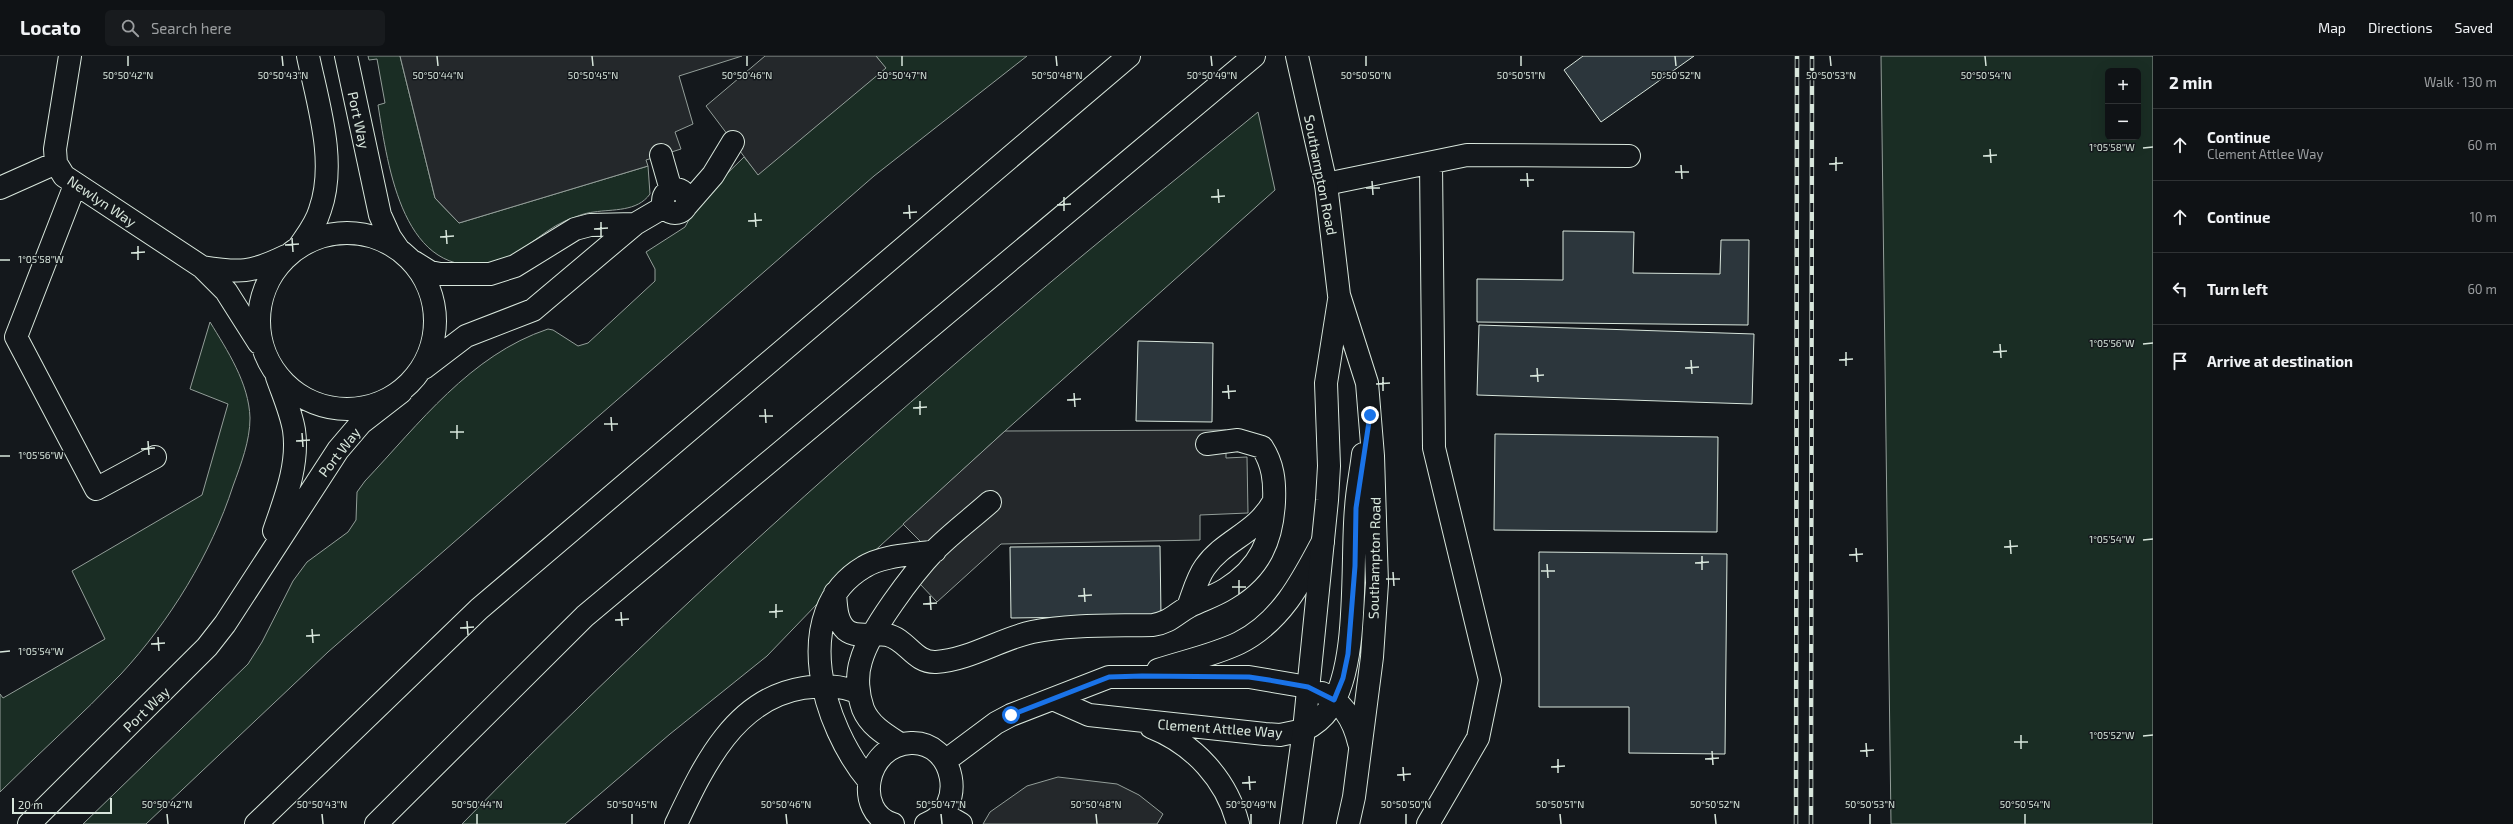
<!DOCTYPE html>
<meta charset="utf-8">
<style>
:root{--surface:#0f1215;--page:#181b1e;--text:#f1f3f6;--muted:#9b9ea0;--line:#2f3234}
body{margin:0;font-family:"Exo 2",sans-serif;background:var(--page);color:var(--text)}
.controls{position:absolute;right:12px;top:12px;display:grid;overflow:hidden;border-radius:6px;box-shadow:0 4px 16px #0002}
.controls button{width:36px;height:36px;display:grid;place-items:center;padding:0;border:0;border-bottom:1px solid var(--line);background:var(--surface);color:var(--text);font:20px sans-serif}
.scale{position:absolute;left:12px;bottom:10px;width:100px;box-sizing:border-box;padding-left:4px;border:2px solid #d8e6dc;border-top:0;font-size:11px;line-height:14px;white-space:nowrap;color:#d8e6dc;-webkit-text-stroke:3px #14181c;paint-order:stroke}
.stop{position:absolute;width:12px;height:12px;margin:-9px;border:3px solid #1a73e8;border-radius:50%;background:#fff}
.stop.end{background:#1a73e8;border-color:#fff;box-shadow:0 1px 4px #0008}
.list{margin:0;padding:0;list-style:none}
h2{display:flex;justify-content:space-between;align-items:center;height:52px;margin:0;padding:0 16px;font-size:17px}
h2 small{font-size:13px;font-weight:400;color:var(--muted)}
.list li{display:grid;grid-template-columns:26px 1fr auto;gap:12px;align-items:center;box-sizing:border-box;height:72px;padding:0 16px;border-top:1px solid var(--line)}
.list b{display:block;font-size:15px;white-space:nowrap}
.list p{margin:0;font-size:13px;white-space:nowrap;color:var(--muted)}
.list em{font-size:13px;font-style:normal;color:var(--muted)}
.icon{flex:none;width:22px;height:22px;fill:none;stroke:currentColor;stroke-width:2;stroke-linecap:round;stroke-linejoin:round}
.map{position:relative;flex:none;width:2153px;height:768px;overflow:hidden}
header{display:flex;align-items:center;gap:24px;box-sizing:border-box;height:56px;padding:0 20px;background:var(--surface);border-bottom:1px solid var(--line)}
header strong{font-size:19px}
nav{display:flex;gap:22px;margin-inline-start:auto;font-size:14px}
.search{width:280px;height:36px;background:var(--page);display:flex;align-items:center;gap:10px;box-sizing:border-box;padding:0 14px;border-radius:6px;color:var(--muted);font-size:15px}
main{display:flex}
aside{flex:1;background:var(--surface)}
.map>svg:first-child{display:block}
.green{fill:#1a2d24;stroke:#939e99;fill-rule:evenodd}
.parking{fill:#24282b;stroke:#939e99}
.building{fill:#2c363c;stroke:#d8e6dc}
.lines{fill:none;stroke-linecap:round;stroke-linejoin:round}
.minor-casing{stroke:#d8e6dc;stroke-width:24}
.major-casing{stroke:#d8e6dc;stroke-width:24}
.highway-casing{stroke:#d8e6dc;stroke-width:24}
.minor{stroke:#14181c;stroke-width:22}
.major{stroke:#14181c;stroke-width:22}
.highway{stroke:#14181c;stroke-width:22}
.rail-casing{stroke:#d8e6dc;stroke-width:4.5}
.rail{stroke:#14181c;stroke-width:3;stroke-dasharray:9;stroke-linecap:butt}
.route{stroke:#1a73e8;stroke-width:5}
.ticks{fill:none;stroke:#d8e6dc;stroke-width:1.5}
.labels{text-anchor:middle;dominant-baseline:central;stroke-width:3;stroke-linejoin:round;paint-order:stroke}
.street-label{font-size:14px;fill:#d8e6dc;stroke:#14181c}
.ticks-label{font-size:10px;text-anchor:middle;fill:#d8e6dc;stroke:#14181c;stroke-width:3;stroke-linejoin:round;paint-order:stroke}
</style>
<header>
<strong>Locato</strong>
<div class="search"><svg class="icon" aria-label="search" viewBox="0 0 24 24"><circle cx="10" cy="10" r="6"/><path d="M15 15l6 6"/></svg>Search here</div>
<nav><a>Map</a><a>Directions</a><a>Saved</a></nav>
</header>
<main>
<div class="map">
<svg width="2153" height="768" viewBox="0 0 2153 768">
<rect width="100%" height="100%" fill="#14181c"/>
<!-- green -->
<path class="green" d="M368,0H400L435,142L459,167L648,110L650,138C637,156 613,153 594,156C584,157 575,161 565,165C540,176 520,201 492,207C403,226 388,111 378,49L385,47L377,3L369,4Z
M876,0H1027L874,120L328,596L146,768H83L248,608L262,586L293,525L307,506L348,476L356,464L357,436L365,425C419,368 470,299 548,273L553,274L578,290L588,287L655,225V213L646,196L685,171L700,144L744,101L758,118L885,12Z
M1881,0H2153V768H1891ZM2108,15H2138V81H2108Z
M1258,56L1275,134L1005,375L818,547L767,600L670,678L565,768H462C638,587 826,417 1018,254C1097,186 1178,122 1258,56Z
M210,266C227,294 249,327 250,362C250,385 241,408 233,430C211,498 170,565 121,618C82,659 40,696 0,736V638L3,642L105,583L72,515L202,439L228,348L190,333Z"/>
<!-- parking -->
<path class="parking" d="M400,0H742L679,20L693,68L675,76L681,93L646,104L648,110L459,167L435,142Z
M765,0H876L886,12L758,119L706,50Z
M1226,374V402L1247,401L1248,457L1200,459V484L1001,488L937,546L920,528L921,486L903,468L1005,375Z
M1058,721L1117,728L1139,739L1163,758L1157,768H983L990,756L1027,730Z"/>
<!-- building -->
<path class="building" d="M1583,0H1694L1601,66L1564,14Z
M1563,175L1634,176L1633,217L1720,218L1721,184H1749L1748,269L1477,266V223L1563,224Z
M1479,269L1754,278L1752,348L1477,339Z
M1138,285L1213,287L1212,366L1136,365Z
M1495,378L1718,381L1717,476L1494,474Z
M1160,490L1161,560L1011,562L1010,491Z
M1539,496L1727,498L1725,698L1629,697V651H1539Z"/>
<g class="lines">
<!-- minor casing -->
<g class="minor-casing">
<path id="minor" d="M70,0L55,93L56,107L64,120L202,211L226,235L259,287
M346,0L380,159L390,181L399,194
M661,99L671,134
M1326,128L1467,99L1629,100
M75,129L16,281L96,433L155,401
M0,132L56,107
M663 145a12 12 0 1 1 24 0a12 12 0 1 1-24 0Z
M686,150L713,119L733,86
M259 265a88 88 0 1 1 176 0a88 88 0 1 1-176 0Z
M299,191C307,179 316,168 320,154C337,106 318,48 308,0
M414,206L430,216L440,218H490L515,210L575,173L590,169L635,168
M202,211C240,217 251,217 286,200
M424,312L466,280L533,254L635,168L664,151
M274,475C285,443 299,409 294,374C291,356 283,338 277,321
M835,537C836,550 836,565 846,574C857,583 874,576 887,579C907,583 914,607 936,606C969,604 1000,583 1032,576C1071,568 1113,570 1153,569C1171,566 1175,558 1190,550C1202,544 1215,540 1226,533C1260,512 1272,484 1274,446C1275,425 1273,408 1262,391L1238,384L1207,388
M1188,551C1193,538 1197,522 1205,511C1225,483 1256,478 1274,445
M1158,614C1185,605 1214,599 1239,587C1281,566 1302,525 1323,485
M1055,644L1089,659L1265,678L1280,679L1304,674
M1151,671C1194,688 1227,724 1238,768
M900,688C886,679 870,670 863,653C858,639 856,620 861,605C869,575 913,517 935,494C952,477 972,462 990,446
M945,705L996,667L1011,659L1109,621H1249L1308,631
M869,725C823,671 788,556 864,511C883,499 913,499 935,495
M942,757L961,768
M29,768L207,591L225,568L338,394L361,367L401,336
M676,768C703,711 734,643 803,632C824,629 840,629 859,637
M893,768C854,757 864,689 911,687C955,685 968,753 926,768
M1428,768L1478,682L1490,624L1434,392L1431,108"/>
</g>
<!-- major casing -->
<g class="major-casing">
<path id="major" d="M1297,0L1326,128L1339,239L1367,327L1373,400L1377,527L1372,601L1354,741L1348,768
M1322,637C1344,646 1354,666 1359,687
M1304,674C1314,669 1322,663 1329,653C1360,610 1351,505 1356,452C1357,434 1361,416 1363,398
M1291,768L1304,674L1327,444L1329,410L1326,327L1339,244"/>
</g>
<!-- highway casing -->
<g class="highway-casing">
<path id="highway" d="M256,768L479,553L1129,0
M376,768L585,560L1254,0"/>
</g>
<!-- minor -->
<use href="#minor" class="minor"/>
<!-- major -->
<use href="#major" class="major"/>
<!-- highway -->
<use href="#highway" class="highway"/>
<!-- rail casing -->
<g class="rail-casing">
<path id="rail" d="M1796,768L1797,0
M1811,768L1812,0"/>
</g>
<!-- rail -->
<use href="#rail" class="rail"/>
</g>
<g class="lines">
<!-- route -->
<path class="route" d="M1011,659L1109,621L1142,620L1249,621L1269,624L1308,631L1334,644L1343,622L1348,598L1355,510L1356,452L1370,359"/>
</g>
<!-- ticks -->
<path class="ticks" d="M128,0V10M282,0L283,10M437,0L438,10M592,0L593,10M747,0V10M902,0V10M1056,0L1057,10M1211,0L1212,10M1366,0V10M1521,0V10M1675,0L1676,10M1830,0L1831,10M1985,0L1986,10M2143,92L2153,91M1990,93L1991,107M1983,100L1997,99M1836,101V115M1829,108L1843,107M1681,109L1682,123M1675,116H1689M1527,117L1528,131M1520,124H1534M1372,125L1373,139M1366,132H1380M1218,133L1219,147M1064,141V155M1211,141L1225,140M909,149L910,163M1057,149L1071,148M755,157L756,171M903,157L917,156M748,165L762,164M601,166V180M594,173L608,172M446,174L447,188M440,181L454,180M292,182L293,196M285,189L299,188M138,190V204M131,197L145,196M0,204H10M2000,288L2001,302M2143,288L2153,287M1846,296V310M1993,296L2007,295M1691,304L1692,318M1839,304L1853,303M1537,312L1538,326M1685,312L1699,311M1530,320L1544,319M1383,321V335M1376,328L1390,327M1228,329L1229,343M1222,336L1236,335M1074,337L1075,351M1067,344L1081,343M920,345V359M913,352L927,351M765,353L766,367M759,360H773M611,361L612,375M604,368H618M457,369V383M450,376H464M302,377L303,391M148,385L149,399M296,385L310,384M141,393L155,392M0,400H10M2010,484L2011,498M2143,484L2153,483M2004,491L2018,490M1856,492L1857,506M1849,499L1863,498M1702,500V514M1695,507L1709,506M1547,508L1548,522M1541,515H1555M1393,516L1394,530M1386,523H1400M1239,524V538M1232,531H1246M1084,532L1085,546M930,540L931,554M1078,540L1092,539M776,548V562M923,548L937,547M621,556L622,570M769,556L783,555M615,564L629,563M467,565L468,579M460,572L474,571M312,573L313,587M306,580L320,579M158,581L159,595M151,588L165,587M0,596L10,595M2021,679V693M2143,680L2153,679M2014,686H2028M1866,687L1867,701M1712,695L1713,709M1860,695L1874,694M1558,703V717M1705,703L1719,702M1403,711L1404,725M1551,711L1565,710M1397,719L1411,718M1249,720L1250,734M1242,727L1256,726M167,758L168,768M322,758L323,768M477,758V768M632,758V768M786,758L787,768M941,758L942,768M1096,758L1097,768M1251,758V768M1406,758V768M1560,758L1561,768M1715,758L1716,768M1870,758V768M2025,758V768"/>
<g class="labels">
<!-- street labels -->
<g class="street-label">
<text transform="translate(359 64) rotate(78)">Port Way</text>
<text transform="translate(1321 119) rotate(79)">Southampton Road</text>
<text transform="translate(102 145) rotate(34)">Newlyn Way</text>
<text transform="translate(339 396) rotate(-52)">Port Way</text>
<text transform="translate(1374 502) rotate(-89)">Southampton Road</text>
<text transform="translate(146 653) rotate(-44)">Port Way</text>
<text transform="translate(1220 672) rotate(4)">Clement Attlee Way</text>
</g>
</g>
<g class="ticks-label">
<text x="128" y="23">50°50'42"N</text>
<text x="283" y="23">50°50'43"N</text>
<text x="438" y="23">50°50'44"N</text>
<text x="593" y="23">50°50'45"N</text>
<text x="747" y="23">50°50'46"N</text>
<text x="902" y="23">50°50'47"N</text>
<text x="1057" y="23">50°50'48"N</text>
<text x="1212" y="23">50°50'49"N</text>
<text x="1366" y="23">50°50'50"N</text>
<text x="1521" y="23">50°50'51"N</text>
<text x="1676" y="23">50°50'52"N</text>
<text x="1831" y="23">50°50'53"N</text>
<text x="1986" y="23">50°50'54"N</text>
<text x="2112" y="95">1°05'58"W</text>
<text x="41" y="207">1°05'58"W</text>
<text x="2112" y="291">1°05'56"W</text>
<text x="41" y="403">1°05'56"W</text>
<text x="2112" y="487">1°05'54"W</text>
<text x="41" y="599">1°05'54"W</text>
<text x="2112" y="683">1°05'52"W</text>
<text x="167" y="752">50°50'42"N</text>
<text x="322" y="752">50°50'43"N</text>
<text x="477" y="752">50°50'44"N</text>
<text x="632" y="752">50°50'45"N</text>
<text x="786" y="752">50°50'46"N</text>
<text x="941" y="752">50°50'47"N</text>
<text x="1096" y="752">50°50'48"N</text>
<text x="1251" y="752">50°50'49"N</text>
<text x="1406" y="752">50°50'50"N</text>
<text x="1560" y="752">50°50'51"N</text>
<text x="1715" y="752">50°50'52"N</text>
<text x="1870" y="752">50°50'53"N</text>
<text x="2025" y="752">50°50'54"N</text>
</g>
</svg>
<div class="controls">
<button>+</button>
<button>−</button>
</div>
<div class="scale">20 m</div>
<div class="stop" style="left:1011px;top:659px"></div>
<div class="stop end" style="left:1370px;top:359px"></div>
</div>
<aside>
<h2>2 min<small>Walk · 130 m</small></h2>
<ul class="list">
<li><svg class="icon" aria-label="ahead" viewBox="0 0 24 24"><path d="M12 20V5M6 11l6-6 6 6"/></svg><div><b>Continue</b><p>Clement Attlee Way</p></div><em>60 m</em></li>
<li><svg class="icon" aria-label="ahead" viewBox="0 0 24 24"><path d="M12 20V5M6 11l6-6 6 6"/></svg><div><b>Continue</b></div><em>10 m</em></li>
<li><svg class="icon" aria-label="left" viewBox="0 0 24 24"><path d="M17 20v-9H6M10 6l-5 5 5 5"/></svg><div><b>Turn left</b></div><em>60 m</em></li>
<li><svg class="icon" aria-label="arrive" viewBox="0 0 24 24"><path d="M6 21V4h12l-3 4 3 4H6"/></svg><div><b>Arrive at destination</b></div></li>
</ul>
</aside>
</main>
